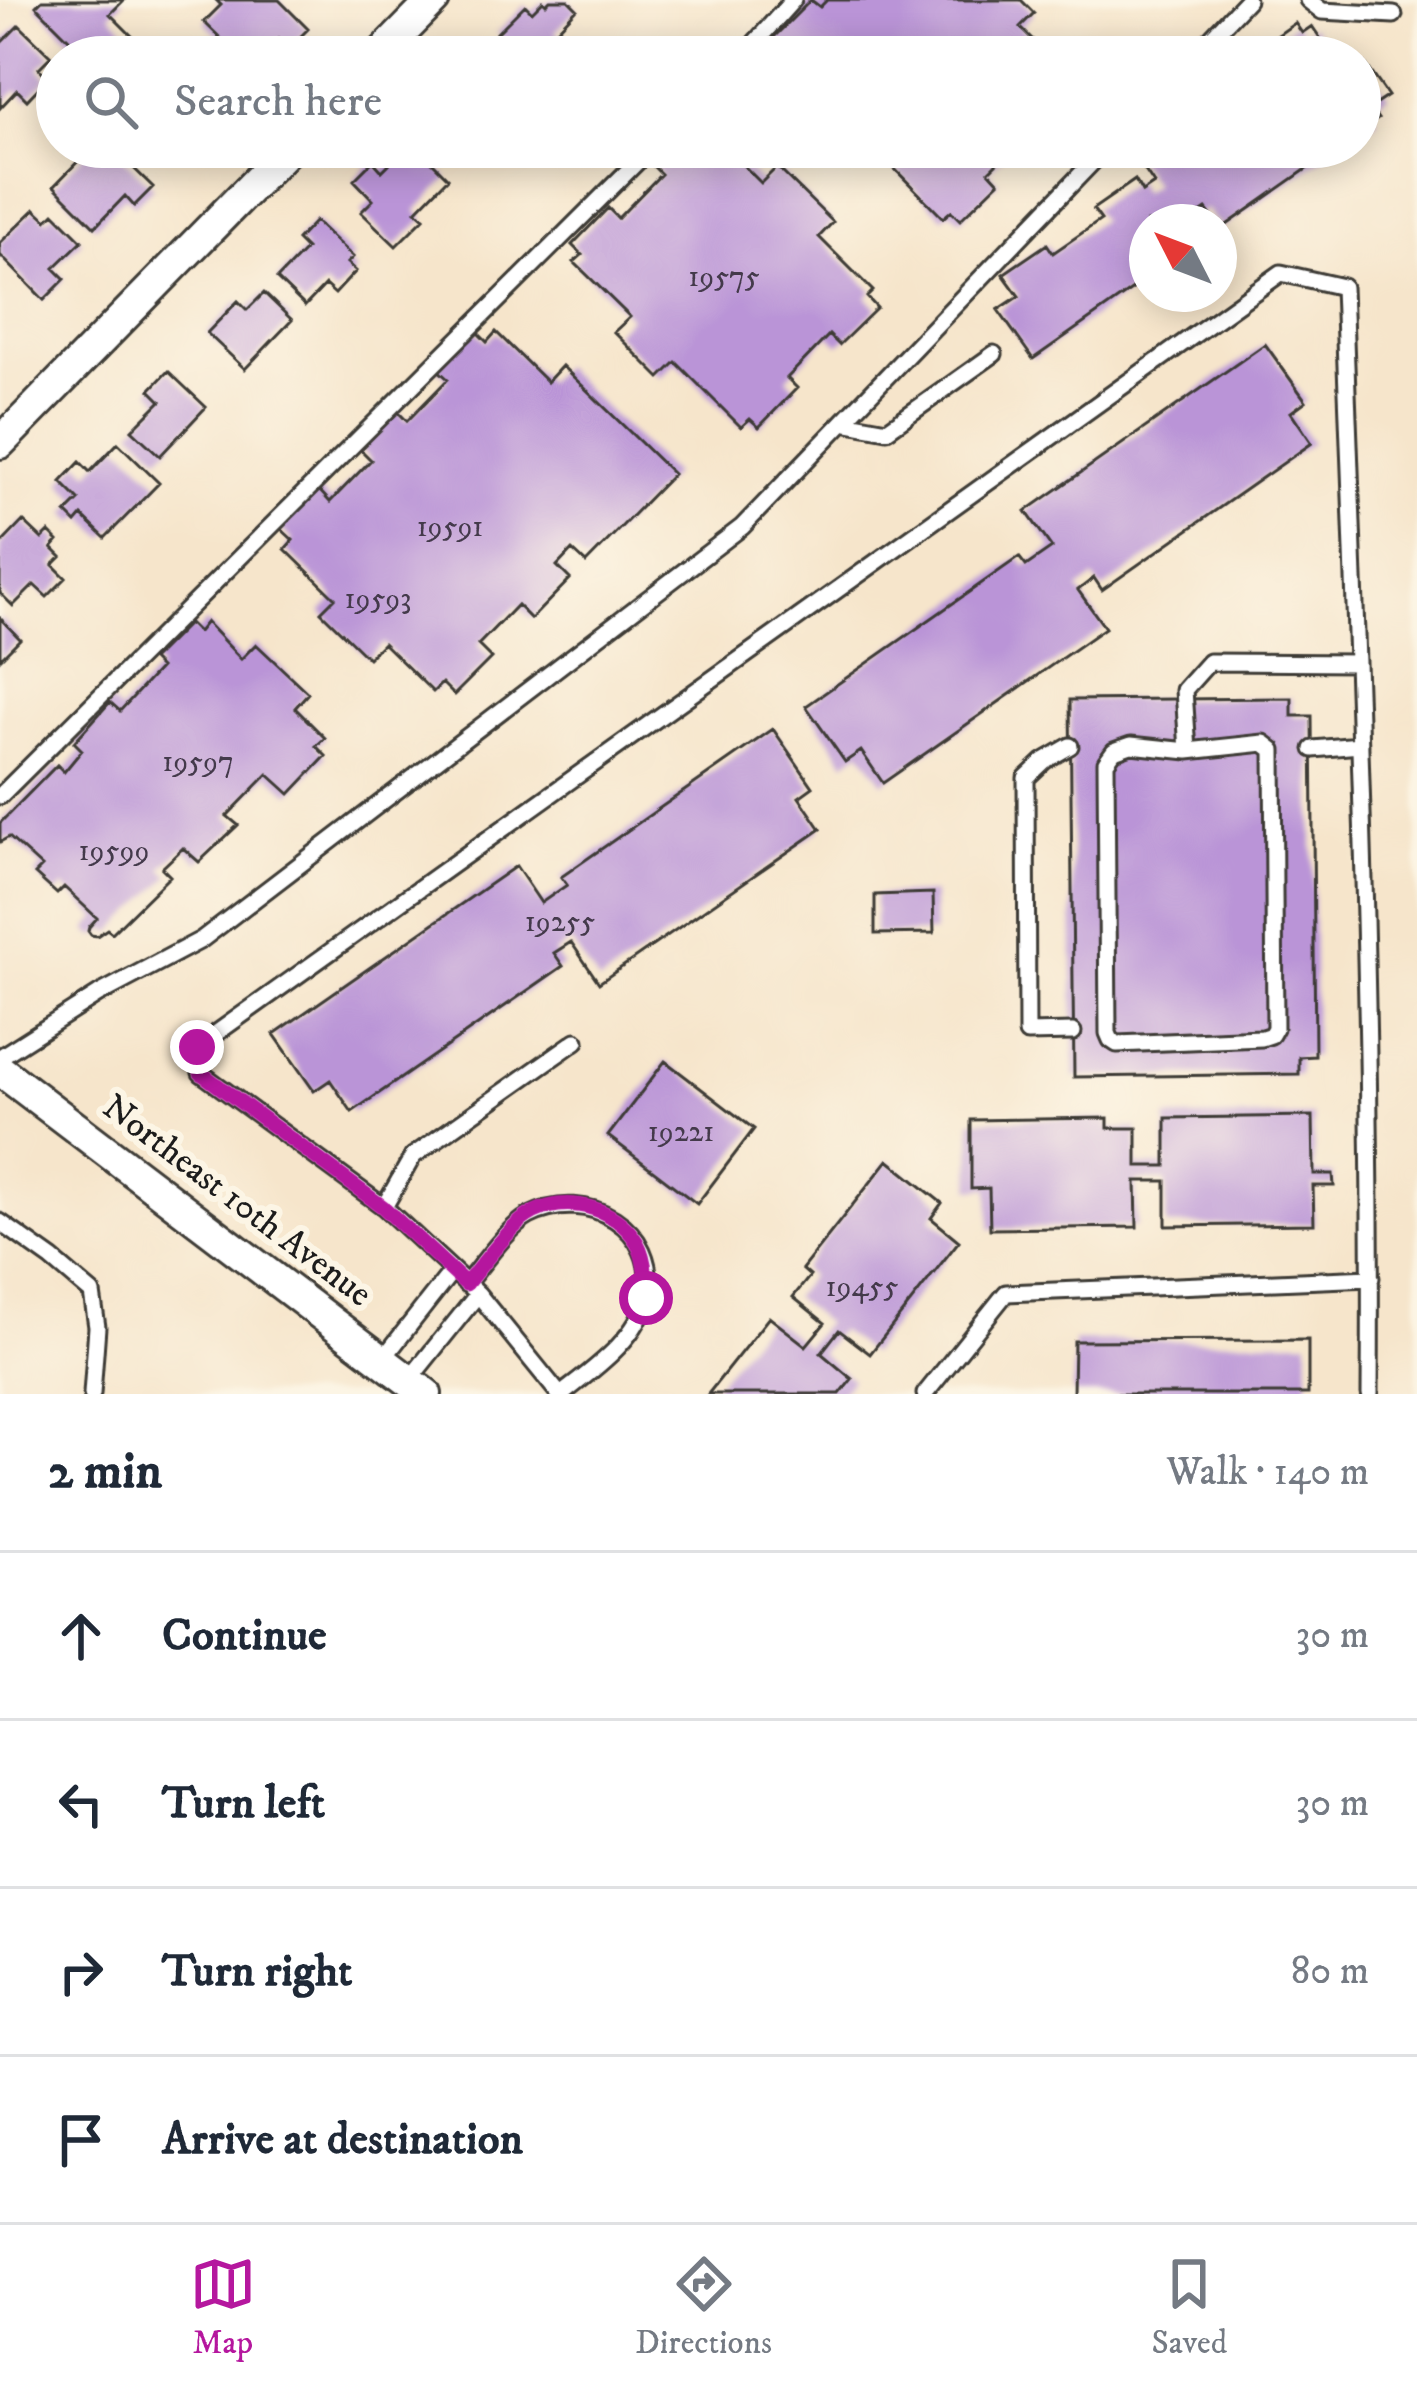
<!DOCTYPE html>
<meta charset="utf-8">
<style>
:root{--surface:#fff;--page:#f2f2f3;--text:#1f2937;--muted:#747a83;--line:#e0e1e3;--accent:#b5179e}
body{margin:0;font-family:"IM FELL DW Pica",serif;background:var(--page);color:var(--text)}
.compass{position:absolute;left:1129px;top:204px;width:108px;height:108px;border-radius:50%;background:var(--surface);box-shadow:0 6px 30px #0003;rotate:312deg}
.stop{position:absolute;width:36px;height:36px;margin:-27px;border:9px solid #b5179e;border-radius:50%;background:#fff}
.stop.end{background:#b5179e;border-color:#fff;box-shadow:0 3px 12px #0008}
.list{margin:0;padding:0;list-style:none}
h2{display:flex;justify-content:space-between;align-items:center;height:156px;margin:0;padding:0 48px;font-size:51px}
h2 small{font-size:39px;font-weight:400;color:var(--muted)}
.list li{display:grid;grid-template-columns:78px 1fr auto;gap:36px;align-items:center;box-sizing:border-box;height:168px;padding:0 48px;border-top:3px solid var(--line)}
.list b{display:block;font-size:45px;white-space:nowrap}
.list em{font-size:39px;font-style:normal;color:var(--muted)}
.icon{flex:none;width:66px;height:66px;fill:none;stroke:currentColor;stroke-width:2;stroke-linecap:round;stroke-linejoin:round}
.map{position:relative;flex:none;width:1417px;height:1394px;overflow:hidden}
.search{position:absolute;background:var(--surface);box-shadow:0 6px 30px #0003;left:36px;right:36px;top:36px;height:132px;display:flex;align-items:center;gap:30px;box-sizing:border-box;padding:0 42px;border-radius:66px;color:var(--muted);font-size:45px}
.sheet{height:828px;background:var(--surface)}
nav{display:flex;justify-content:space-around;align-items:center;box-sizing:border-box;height:168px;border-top:3px solid var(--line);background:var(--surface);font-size:33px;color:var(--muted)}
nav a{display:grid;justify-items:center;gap:6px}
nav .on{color:var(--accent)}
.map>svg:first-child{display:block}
.building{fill:#ba94d7}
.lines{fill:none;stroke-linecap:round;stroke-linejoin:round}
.service-casing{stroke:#3d3a36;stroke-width:21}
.minor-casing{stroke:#3d3a36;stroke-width:36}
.service{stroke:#fff;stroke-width:15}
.minor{stroke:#fff;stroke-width:30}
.route{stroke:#b5179e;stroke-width:15}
.labels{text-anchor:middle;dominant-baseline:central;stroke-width:12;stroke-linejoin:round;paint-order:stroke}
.number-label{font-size:30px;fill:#443a4b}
.street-label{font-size:36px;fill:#1c1c1c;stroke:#fcf5e5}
</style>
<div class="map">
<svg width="1417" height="1394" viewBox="0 0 1417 1394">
<rect width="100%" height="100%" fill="#fcf5e5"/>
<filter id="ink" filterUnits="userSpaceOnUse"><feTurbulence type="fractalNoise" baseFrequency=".00833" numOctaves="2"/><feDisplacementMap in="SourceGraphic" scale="24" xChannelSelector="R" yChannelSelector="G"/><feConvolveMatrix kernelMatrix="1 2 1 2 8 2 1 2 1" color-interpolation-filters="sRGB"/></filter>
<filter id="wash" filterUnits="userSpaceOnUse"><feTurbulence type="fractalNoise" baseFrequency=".004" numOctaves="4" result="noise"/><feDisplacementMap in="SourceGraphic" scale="48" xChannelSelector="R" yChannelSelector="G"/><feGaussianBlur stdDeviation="2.7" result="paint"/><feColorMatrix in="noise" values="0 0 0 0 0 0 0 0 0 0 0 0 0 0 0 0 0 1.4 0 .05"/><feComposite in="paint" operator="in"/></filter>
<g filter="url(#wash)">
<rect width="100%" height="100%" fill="#f6e5cb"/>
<g id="blocks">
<!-- building -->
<path class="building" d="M42,0H124L110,14L134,38L116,57H87L36,6Z
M216,0H279L308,29L289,48L279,38L260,57H240L204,22L221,5Z
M550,0H568L577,9L555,32L565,42L550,57H522L497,33L525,5L532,12L543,1L546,4Z
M811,0L820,7L827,0H1021L1034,13L1020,27L1050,57H775L784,49L773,38Z
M1295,23L1302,33L1312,26L1333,57H1254L1251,54Z
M19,25L51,56L39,68L48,78L27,100L17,90L0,108V44Z
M1365,63L1388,96L1370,108L1378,119L1360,132V66Z
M92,147H112L153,187L134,206L125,196L95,227L54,186Z
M406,147H417L448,178L416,211L424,218L396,246L361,212L373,200L354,180L373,161L382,171Z
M669,147H725L761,183L777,167L833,222L819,237L873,291L867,297L877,308L839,345L829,335L787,378L797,388L759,427L750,419L741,427L676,362L660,378L614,332L630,317L574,262L582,255L572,245L608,208L618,218L661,174L652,165Z
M843,147H1013L989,171L999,182L960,220L951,211L943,218L879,153L864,168Z
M1142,147H1338L1221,229L1219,222H1216L1206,209L1187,222H1147V279L1033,359L998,310L1019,296L1003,274L1047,244L1053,253L1101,220L1093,209L1135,180L1142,192L1154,184L1133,153Z
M35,209L47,220L54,213L82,241L54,268L65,279L44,300L0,255V243Z
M315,221L353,257L347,263L356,271L335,294L325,285L305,306L277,279L306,249L297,240Z
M264,293L292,320L245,369L207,333L238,301L247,310Z
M474,329L487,342L496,332L547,382L562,366L673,474L586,563L572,550L557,566L570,579L531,619L517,605L478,645L491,658L454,695L442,683L433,692L383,643L368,658L321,612L335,598L285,549L293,540L279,527L317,488L330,502L371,460L359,448L396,410L407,421L448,379L436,368Z
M1265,344L1306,401L1291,412L1312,443L1102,590L1094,578L1078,590L1105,628L883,783L861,751L845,762L806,706L1019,557L1026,566L1052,548L1026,511Z
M168,371L206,407L160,456L132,430L161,401L150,390Z
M118,443L159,483L105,538L82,516L76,523L66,513L79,500L61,482L80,462L90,472Z
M23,521L42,539L49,532L58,541L52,548L61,557L53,565L66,578L47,597L34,585L13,606L0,593V545Z
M0,618L20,639L0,659Z
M206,622L241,659L256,644L308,693L295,708L325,738L316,746L326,756L290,794L268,774L227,816L238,825L199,862L183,848L162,868L170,876L112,933L107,929L97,936L91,935L88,931L89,927L97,918L64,887L57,894L35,874L42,867L9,837L0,842V823L57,765L64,772L82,750L74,742L110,702L120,711L160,668L152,660L189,623L198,632Z
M1292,698V716H1312L1315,1056L1299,1057V1074L1074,1077L1070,700Z
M773,729L813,787L799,797L821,829L599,983L571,942L554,953L563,966L352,1112L330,1080L314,1091L274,1034L516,866L541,903L567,885L561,877Z
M933,893L934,933L875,934V895Z
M665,1061L754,1129L697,1204L608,1136Z
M1313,1116L1314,1174H1333L1334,1186H1313L1314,1224L1166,1226V1181H1136L1137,1227L990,1229L989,1188L971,1189V1120L1108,1118V1128H1137V1166H1166V1118Z
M888,1160L942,1203L931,1218L959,1241L870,1354L839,1330L821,1353L852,1379L840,1394H708L769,1317L806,1346L825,1323L793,1297L810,1276L802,1269Z
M1308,1340V1394H1073L1074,1341Z"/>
</g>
</g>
<g filter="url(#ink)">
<use href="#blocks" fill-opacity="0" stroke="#3d3a36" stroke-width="3"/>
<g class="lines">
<!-- service casing -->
<g class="service-casing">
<path id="service" d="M1308,0L1322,11L1394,15
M742,57L793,0
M1193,57L1247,0
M843,422L887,430L994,354
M1264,743L1273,750L1275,1028L1271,1035L1262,1038L1117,1044L1111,1040L1108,1033L1106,762L1114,751L1131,745L1188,751Z
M1070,746L1044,761L1026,778L1027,1033L1073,1032
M1313,749L1360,745
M1188,751L1184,690L1209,662L1357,663
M0,796L652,147
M0,1057L99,994L201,940L742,527L1107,147
M384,1207L413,1156L576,1041
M0,1222L52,1259L92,1293L97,1327L92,1394
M466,1284C482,1265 508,1227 529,1216C588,1186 659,1228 647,1296C639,1338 594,1369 562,1394
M382,1360L452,1271
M409,1380L478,1294
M559,1394L478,1294L384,1207L201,1073L197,1047L1281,273L1343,287C1357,656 1373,1025 1370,1394
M925,1394L1006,1293L1371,1278"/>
</g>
<!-- minor casing -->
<g class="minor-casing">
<path id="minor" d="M378,57L434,0
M0,443L290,147
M0,1070L426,1394"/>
</g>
<!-- service -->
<use href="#service" class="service"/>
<!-- minor -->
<use href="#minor" class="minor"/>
</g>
</g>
<g class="lines" filter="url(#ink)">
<!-- route -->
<path class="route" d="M197,1047L201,1073L383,1207L466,1284C484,1263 501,1238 522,1220C554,1194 607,1202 632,1235C646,1253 646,1276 646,1298"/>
</g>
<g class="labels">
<!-- number labels -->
<g class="number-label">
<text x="724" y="277">19575</text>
<text x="450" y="527">19591</text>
<text x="378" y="599">19593</text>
<text x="198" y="762">19597</text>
<text x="114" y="851">19599</text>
<text x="560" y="922">19255</text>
<text x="681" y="1132">19221</text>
<text x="862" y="1287">19455</text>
</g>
<!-- street labels -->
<g class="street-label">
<text transform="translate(237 1201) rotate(37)">Northeast 10th Avenue</text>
</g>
</g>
</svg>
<svg class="compass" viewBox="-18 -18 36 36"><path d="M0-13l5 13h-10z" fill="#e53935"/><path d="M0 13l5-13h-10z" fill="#747a83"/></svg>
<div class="stop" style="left:646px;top:1298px"></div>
<div class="stop end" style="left:197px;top:1047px"></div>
<div class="search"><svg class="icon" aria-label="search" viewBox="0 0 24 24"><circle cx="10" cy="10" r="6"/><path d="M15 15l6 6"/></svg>Search here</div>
</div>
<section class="sheet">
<h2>2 min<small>Walk · 140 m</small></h2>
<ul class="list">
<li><svg class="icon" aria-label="ahead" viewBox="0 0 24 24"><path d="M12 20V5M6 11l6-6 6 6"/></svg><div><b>Continue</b></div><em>30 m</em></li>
<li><svg class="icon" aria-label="left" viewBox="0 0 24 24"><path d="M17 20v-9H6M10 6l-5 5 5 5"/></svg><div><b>Turn left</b></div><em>30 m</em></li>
<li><svg class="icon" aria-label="right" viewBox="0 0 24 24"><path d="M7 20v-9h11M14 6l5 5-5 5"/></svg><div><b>Turn right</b></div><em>80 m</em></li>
<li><svg class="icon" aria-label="arrive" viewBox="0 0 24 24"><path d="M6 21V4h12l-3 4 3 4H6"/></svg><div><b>Arrive at destination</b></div></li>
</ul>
</section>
<nav>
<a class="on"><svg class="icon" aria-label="map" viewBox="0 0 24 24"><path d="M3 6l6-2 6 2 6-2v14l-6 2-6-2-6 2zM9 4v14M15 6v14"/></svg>Map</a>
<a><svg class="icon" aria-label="directions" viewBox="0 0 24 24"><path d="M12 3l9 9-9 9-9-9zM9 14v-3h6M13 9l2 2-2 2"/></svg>Directions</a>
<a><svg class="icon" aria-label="saved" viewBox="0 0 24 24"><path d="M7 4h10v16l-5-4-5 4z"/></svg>Saved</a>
</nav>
